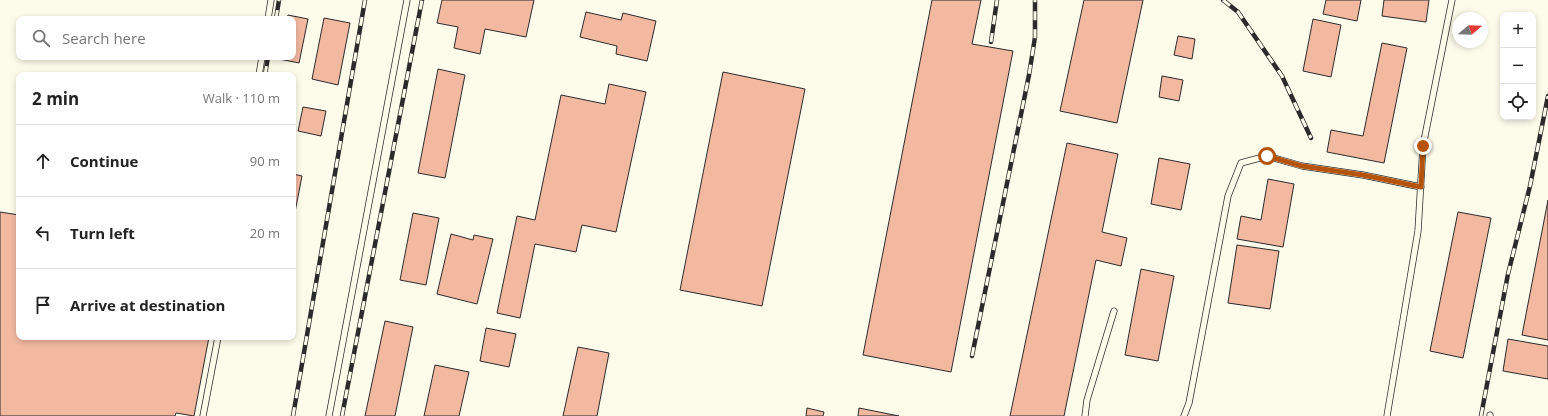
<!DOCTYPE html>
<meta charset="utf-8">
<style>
:root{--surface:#fff;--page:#f6f6f6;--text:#222;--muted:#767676;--line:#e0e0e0}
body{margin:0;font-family:"Open Sans",sans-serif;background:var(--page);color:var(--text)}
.controls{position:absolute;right:12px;top:12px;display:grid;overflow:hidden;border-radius:8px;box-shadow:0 2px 6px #0003}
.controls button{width:36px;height:36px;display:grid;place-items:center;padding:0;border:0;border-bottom:1px solid var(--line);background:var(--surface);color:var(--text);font:20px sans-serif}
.compass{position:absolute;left:1452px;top:12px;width:36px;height:36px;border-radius:50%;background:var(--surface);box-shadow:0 2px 6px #0003;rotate:71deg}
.stop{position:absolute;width:12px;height:12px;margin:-9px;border:3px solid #b45309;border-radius:50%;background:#fff}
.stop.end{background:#b45309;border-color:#fff;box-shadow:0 1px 4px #0008}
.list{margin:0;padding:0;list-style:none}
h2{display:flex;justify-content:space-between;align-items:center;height:52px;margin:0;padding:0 16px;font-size:17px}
h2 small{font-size:13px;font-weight:400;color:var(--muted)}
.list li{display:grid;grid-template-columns:26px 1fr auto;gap:12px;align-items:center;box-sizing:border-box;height:72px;padding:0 16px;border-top:1px solid var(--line)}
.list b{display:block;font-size:15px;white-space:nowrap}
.list em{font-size:13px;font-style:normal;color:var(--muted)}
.icon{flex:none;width:22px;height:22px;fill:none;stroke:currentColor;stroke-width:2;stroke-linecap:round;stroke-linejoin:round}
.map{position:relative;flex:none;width:1548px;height:416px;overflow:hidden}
.search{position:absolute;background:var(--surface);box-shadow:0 2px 6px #0003;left:16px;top:16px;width:280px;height:44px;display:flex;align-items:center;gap:10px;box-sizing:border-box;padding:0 14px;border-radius:8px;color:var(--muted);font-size:15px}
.panel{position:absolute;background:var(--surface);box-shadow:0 2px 6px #0003;left:16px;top:72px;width:280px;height:268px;border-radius:8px}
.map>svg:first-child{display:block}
.building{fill:#f2b8a0;stroke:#2b2b2b}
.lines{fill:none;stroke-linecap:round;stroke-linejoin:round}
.lane-casing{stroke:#2b2b2b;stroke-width:7}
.lane{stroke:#fdfbea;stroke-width:5.5}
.rail-casing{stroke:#2b2b2b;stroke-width:4.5}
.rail{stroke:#fdfbea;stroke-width:3;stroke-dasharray:9;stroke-linecap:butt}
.route{stroke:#b45309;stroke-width:5}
</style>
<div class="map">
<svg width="1548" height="416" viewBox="0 0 1548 416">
<rect width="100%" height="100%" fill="#fdfbea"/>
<!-- building -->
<path class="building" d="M442,0H534L526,37L485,29L480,54L454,48L458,27L437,23Z
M932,0H981L972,44L1013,51L951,372L863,355Z
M1084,0H1143L1117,123L1060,111Z
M1326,0H1361L1357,21L1323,14Z
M1384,0H1429L1426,22L1382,16Z
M586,12L621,20L623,13L656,21L647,61L616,54L617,46L580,37Z
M288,15L308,19L299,63L279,59V57H293V19H287Z
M324,18L350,23L338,85L312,79Z
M1313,19L1341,25L1331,77L1303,71Z
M1178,36L1195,39L1192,59L1174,55Z
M1382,43L1407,48L1384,163L1327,152L1331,130L1363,136Z
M438,69L465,75L445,178L418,173Z
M723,72L805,89L762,306L680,290Z
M1162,76L1183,80L1179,101L1159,97Z
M609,84L646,92L616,232L582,225L576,252L535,244L520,318L497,313L517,216L535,220L561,95L605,104Z
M303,107L326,111L321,136L298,131Z
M1067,143L1118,154L1102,232L1127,238L1121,266L1096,260L1064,416H1010Z
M1159,158L1190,164L1181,210L1151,204Z
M293,174L302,176L294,217H293Z
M1268,179L1294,184L1283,247L1237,239L1241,216L1261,220Z
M1548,200V340L1522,335Z
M0,212L19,215V337H209L194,416L176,413L175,416H0Z
M1458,212L1491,218L1463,358L1430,351Z
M413,213L439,218L426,285L400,280Z
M451,234L473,240L474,235L493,239L477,304L437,294Z
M1237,245L1279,251L1270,309L1228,303Z
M1141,269L1174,276L1158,361L1125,355Z
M385,321L413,327L395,416H365Z
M486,328L516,334L509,367L480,361Z
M1508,339L1548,346V379L1503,371Z
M578,347L609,353L597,416H563Z
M435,365L469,372L459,416H424Z
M807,408L824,412L823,416H806Z
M859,408L899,416H858Z"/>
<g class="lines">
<!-- lane casing -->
<g class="lane-casing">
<path id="lane" d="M268,19L271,0
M259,75L262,57
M203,416L218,337
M329,416L407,0
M1085,416L1087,400L1114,311
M1184,416L1189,403L1228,196L1241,163L1267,156L1302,166L1363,175L1421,187
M1387,416L1418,231L1423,146L1452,0
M1490,416V415"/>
</g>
<!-- lane -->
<use href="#lane" class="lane"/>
<!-- rail casing -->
<g class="rail-casing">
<path id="rail" d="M1223,0L1238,12L1282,76L1311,138
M276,19L279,0
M991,42L997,0
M265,75L268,57
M972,356L1029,75L1035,37V0
M293,416L365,0
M342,416L422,0
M1481,416L1508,274L1530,186L1548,96"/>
</g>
<!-- rail -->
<use href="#rail" class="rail"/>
</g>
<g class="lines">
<!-- route -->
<path class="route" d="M1267,156L1302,166L1363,175L1421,187L1423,146"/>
</g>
</svg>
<div class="controls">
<button>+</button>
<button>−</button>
<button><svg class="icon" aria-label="locate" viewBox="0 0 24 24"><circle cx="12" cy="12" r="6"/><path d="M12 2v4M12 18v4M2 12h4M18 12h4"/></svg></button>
</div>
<svg class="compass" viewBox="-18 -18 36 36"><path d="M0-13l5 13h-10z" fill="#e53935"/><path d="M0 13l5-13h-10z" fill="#767676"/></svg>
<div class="stop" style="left:1267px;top:156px"></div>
<div class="stop end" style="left:1423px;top:146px"></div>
<div class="search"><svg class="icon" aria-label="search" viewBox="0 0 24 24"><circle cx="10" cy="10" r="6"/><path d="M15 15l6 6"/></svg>Search here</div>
<section class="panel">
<h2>2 min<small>Walk · 110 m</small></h2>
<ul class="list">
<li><svg class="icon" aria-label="ahead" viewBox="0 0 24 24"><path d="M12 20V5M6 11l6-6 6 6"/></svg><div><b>Continue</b></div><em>90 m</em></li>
<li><svg class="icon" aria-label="left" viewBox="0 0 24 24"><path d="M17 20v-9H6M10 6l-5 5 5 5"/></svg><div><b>Turn left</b></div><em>20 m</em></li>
<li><svg class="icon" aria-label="arrive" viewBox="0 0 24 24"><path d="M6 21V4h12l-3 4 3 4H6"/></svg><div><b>Arrive at destination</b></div></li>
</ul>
</section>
</div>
